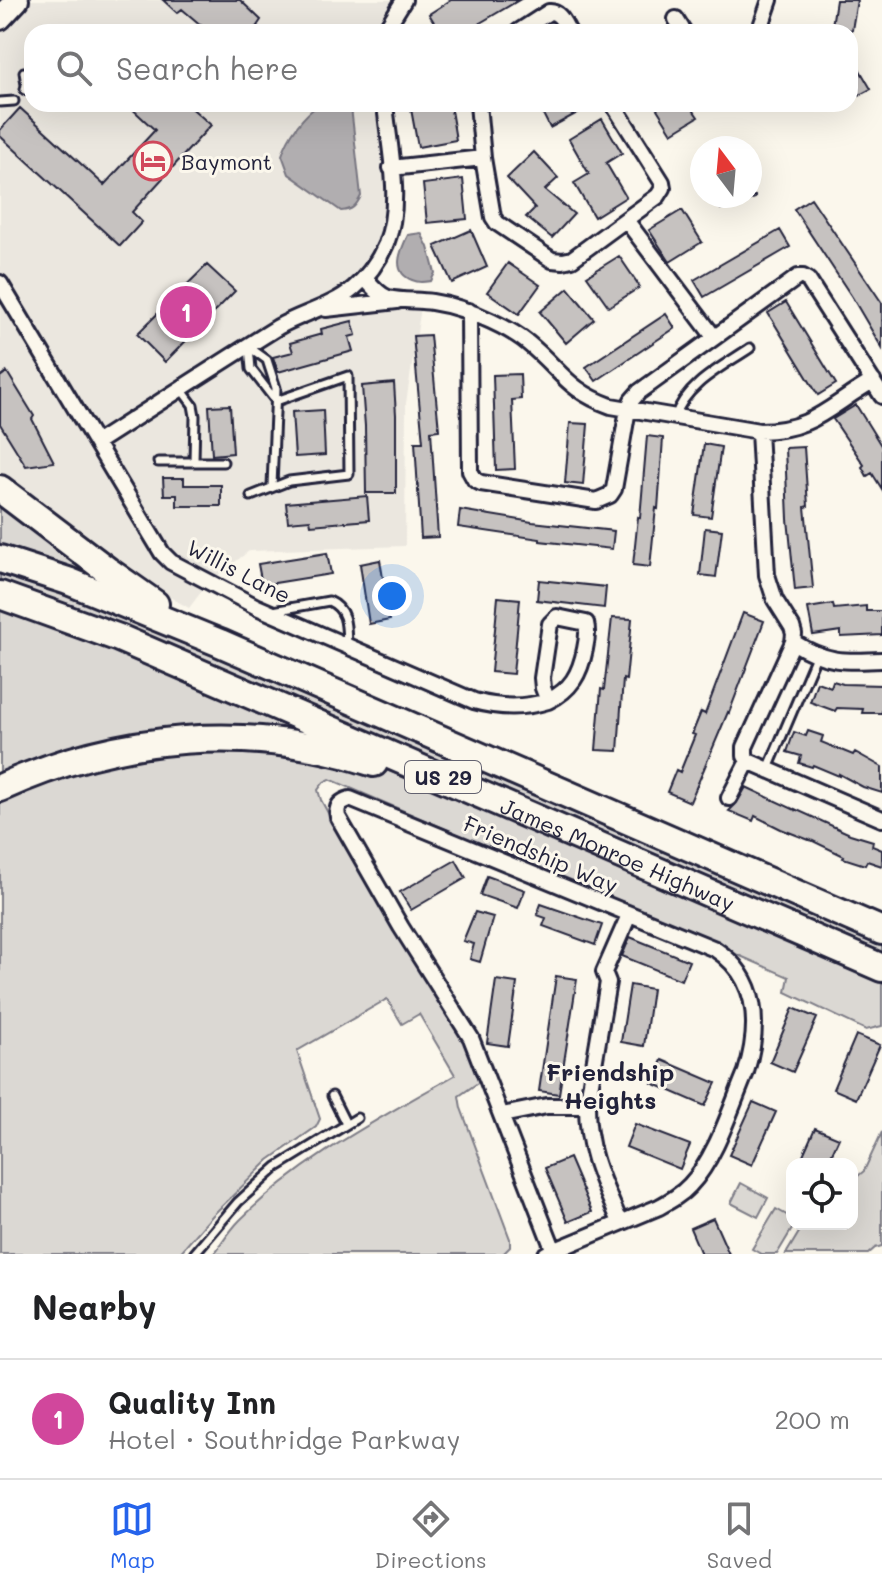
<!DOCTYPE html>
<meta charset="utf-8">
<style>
:root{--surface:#fff;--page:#f6f6f6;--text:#202124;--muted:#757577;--line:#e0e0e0;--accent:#2563eb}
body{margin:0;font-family:Mali,sans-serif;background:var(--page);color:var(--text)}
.controls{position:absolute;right:24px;bottom:24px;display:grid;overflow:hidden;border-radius:16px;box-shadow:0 8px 32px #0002}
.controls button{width:72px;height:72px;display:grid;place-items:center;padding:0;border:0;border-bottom:2px solid var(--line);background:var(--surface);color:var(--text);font:40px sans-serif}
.compass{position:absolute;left:690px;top:136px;width:72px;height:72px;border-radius:50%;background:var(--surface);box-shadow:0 8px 32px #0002;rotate:344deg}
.you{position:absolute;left:392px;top:596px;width:28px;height:28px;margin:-20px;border:6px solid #fff;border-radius:50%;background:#1a73e8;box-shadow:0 0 0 12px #1a73e833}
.badge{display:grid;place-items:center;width:52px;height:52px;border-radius:50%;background:var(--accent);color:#fff;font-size:26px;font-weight:700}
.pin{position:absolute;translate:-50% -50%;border:4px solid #fff;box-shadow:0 2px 8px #0006}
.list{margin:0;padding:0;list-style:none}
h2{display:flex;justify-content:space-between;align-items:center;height:104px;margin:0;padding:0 32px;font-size:34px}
h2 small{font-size:26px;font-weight:400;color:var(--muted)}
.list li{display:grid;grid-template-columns:52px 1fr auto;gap:24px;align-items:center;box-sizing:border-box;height:120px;padding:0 32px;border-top:2px solid var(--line)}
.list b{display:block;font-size:30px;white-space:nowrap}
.list p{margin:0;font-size:26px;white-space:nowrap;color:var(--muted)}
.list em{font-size:26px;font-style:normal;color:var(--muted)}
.icon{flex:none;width:44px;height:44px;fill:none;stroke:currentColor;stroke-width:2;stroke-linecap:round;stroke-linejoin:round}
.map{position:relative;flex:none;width:882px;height:1254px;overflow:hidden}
.search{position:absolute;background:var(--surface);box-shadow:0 8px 32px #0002;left:24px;right:24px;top:24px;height:88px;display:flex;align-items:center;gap:20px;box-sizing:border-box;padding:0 28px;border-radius:24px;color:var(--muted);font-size:30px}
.sheet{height:224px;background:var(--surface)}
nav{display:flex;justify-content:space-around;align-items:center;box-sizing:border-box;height:112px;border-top:2px solid var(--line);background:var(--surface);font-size:22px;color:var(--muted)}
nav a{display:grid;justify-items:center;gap:4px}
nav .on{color:var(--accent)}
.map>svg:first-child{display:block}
.built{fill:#ebe7df}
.green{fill:#dbd8d3;stroke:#7e7d87;stroke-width:2}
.water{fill:#b1aeb0;stroke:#787681;stroke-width:2}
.building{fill:#c6c2c0;stroke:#22223b;stroke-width:2}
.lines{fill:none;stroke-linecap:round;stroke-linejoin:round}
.lane-casing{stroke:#22223b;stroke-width:13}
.street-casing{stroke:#22223b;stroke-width:20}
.primary-casing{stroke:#22223b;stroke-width:28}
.highway-casing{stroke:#22223b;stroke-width:32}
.lane{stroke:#fbf7ec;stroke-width:7}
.street{stroke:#fbf7ec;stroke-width:14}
.primary{stroke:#fbf7ec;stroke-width:22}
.highway{stroke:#fbf7ec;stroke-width:26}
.labels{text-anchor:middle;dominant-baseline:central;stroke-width:6;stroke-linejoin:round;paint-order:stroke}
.shield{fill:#fbf7ec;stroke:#636270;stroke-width:2}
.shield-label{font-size:20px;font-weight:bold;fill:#22223b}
.poi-label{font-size:22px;fill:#22223b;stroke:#fbf7ec;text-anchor:start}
.street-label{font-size:22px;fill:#22223b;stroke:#fbf7ec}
.neighbourhood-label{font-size:24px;font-weight:bold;fill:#22223b;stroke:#fbf7ec}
</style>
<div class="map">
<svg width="882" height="1254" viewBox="0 0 882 1254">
<rect width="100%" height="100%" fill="#fbf7ec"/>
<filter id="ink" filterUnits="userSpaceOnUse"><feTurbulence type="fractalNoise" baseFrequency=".0125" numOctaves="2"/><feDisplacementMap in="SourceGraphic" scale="16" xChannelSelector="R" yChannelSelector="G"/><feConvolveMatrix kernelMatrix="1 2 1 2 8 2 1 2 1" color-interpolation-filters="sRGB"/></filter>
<g filter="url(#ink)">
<!-- built -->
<path class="built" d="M31,0H404L387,32H32V104H386L388,238L365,278L327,305L422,301L406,403L405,546L249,551L208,583L189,608L124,571L0,478V33Z"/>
<!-- green -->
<path class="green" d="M0,495L123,588L60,563L0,545Z
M0,568L68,591L882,941V960L0,586Z
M0,610L43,621L321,735L286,736L0,779Z
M175,745L371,764L428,786L882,977V1026L866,1030L786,992L789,977L330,779L324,782L318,790L321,800L354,861L457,1024L482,1080L459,1096L461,1108L510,1239V1247L503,1254H214C222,1243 230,1230 240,1220C301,1159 381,1118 455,1075L419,1014L402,1024L387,999L297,1051L320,1119L316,1127L269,1160L212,1216L179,1254H0V794Z
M882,1132V1246L875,1248L868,1254H786L804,1224H852V1181L864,1171Z
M741,1183L768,1198L758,1217L731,1203Z
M776,1209L792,1218V1224H795L777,1254H761L752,1249Z"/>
<!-- water -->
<path class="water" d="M320,104H350L351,107L361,196C356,206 353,210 341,211L289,174L282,155C288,136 303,115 320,104Z
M421,233L428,247L435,273L431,281C424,282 420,283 412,280C391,272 400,251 408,235Z"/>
<!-- building -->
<path class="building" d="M163,0H240L261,20L257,26L264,32H209L182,9L177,13Z
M451,0H519L480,23L482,26L472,32H440L429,14Z
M836,0H857L852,30L844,29L843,32H831Z
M850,53L871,89L854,98L850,92Z
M127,104H187L211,125L132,212L142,222L120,246L0,136V130L20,108L104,185L155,130Z
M436,104H450L456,140L418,147L411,109Z
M538,104H594L550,128Z
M654,104H689L698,117L672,133Z
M602,119L622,153L606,163L626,197L594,217L574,183L589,174L569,139Z
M534,152L558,178L545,190L574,214L552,238L526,217L535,208L507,178Z
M463,179L467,219L427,223L423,184Z
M717,196H755V198L721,209Z
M811,198L882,303V348L852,297L794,209Z
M682,210L702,242L670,262L649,230Z
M471,230L487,267L452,283L435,246Z
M780,230L790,247L704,297L694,280Z
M619,256L640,287L609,307L587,276Z
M508,263L540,285L519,314L487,292Z
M207,265L235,291L165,362L137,334Z
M568,288L594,319L566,343L540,312Z
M786,302L836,384L818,395L768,313Z
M666,314L675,328L596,381L586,367Z
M352,321L356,335L349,337L353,351L278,372L273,357L293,352L290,343L322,334L321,329Z
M430,335L439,430L431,431L438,537L421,538L415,442H423L413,336Z
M7,372L34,416L32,419L54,462L26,466L0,424V377Z
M520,374L521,399L512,400L515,469L496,470L493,375Z
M394,383L396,415V493H366L365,426L362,386Z
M230,405L233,453L212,455L209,406Z
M856,405L882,447V489L872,473L867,476L862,467L864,465L833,419Z
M323,410L325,455L295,457L292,412Z
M570,423L588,424L583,485L565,483Z
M647,436L663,438L658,509L656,508L650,567L633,565L638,517L640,518Z
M704,444L721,447L711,517L694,515Z
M804,447L808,506L805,507L813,588L795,590L788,519L785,448Z
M163,478H184V485H221V506H177V495H164Z
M367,496L369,520L311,525L310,520L288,522L286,503Z
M460,510L532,522L614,531L612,549L540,541V539L458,527Z
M705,528L722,530L716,577L700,575Z
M327,553L331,574L262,585L258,564Z
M380,560L390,620L369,624L360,564Z
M539,580L606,587L604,608L537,600Z
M498,597L520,599L513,674L491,672Z
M833,604L834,609L866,606V611H882V635L841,637V631L813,635L808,608Z
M743,613L764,621L729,713L728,712L690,802L667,792L676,770L680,772L695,735L692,734L701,712L705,714Z
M612,618L632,619L626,680L623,679L618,751L596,750L601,689L604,690Z
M833,681L843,684L882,685V713H862L863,709L837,708L835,711L810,702L817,682L831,687Z
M808,731L823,736L821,742L853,755L855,752L882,767V793L863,787L839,774V776L813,765L812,767L799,763L801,756L787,752L794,732L806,736Z
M746,787L795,810V809L850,834L873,841L872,846L882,850V866L867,861L865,865L843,858L844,856L809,839V840L781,829L755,816L753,821L729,811L737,803Z
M456,860L466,878L411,910L400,892Z
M487,876L525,890L518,908L480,895Z
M541,904L602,925L595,945L543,926L546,918L537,915Z
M475,912L493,917L480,962L470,959L474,944L463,941Z
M630,937L689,961L681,980L622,956Z
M556,976L577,979L559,1094L539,1091Z
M496,980L517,983L508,1046L487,1043Z
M630,985L652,989L644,1046L621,1042Z
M793,1008L817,1018L793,1072L770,1062Z
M856,1035L880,1045L856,1099L833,1089Z
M662,1060L716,1083L705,1106L652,1083Z
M753,1102L776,1112L752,1165L729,1155Z
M635,1124L690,1145L680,1169L626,1147Z
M815,1128L839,1138L827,1164H799Z
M569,1158L592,1212L568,1222L545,1168Z
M713,1218L729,1254H701L690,1228Z"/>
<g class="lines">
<!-- lane casing -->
<g class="lane-casing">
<path id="lane" d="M24,72L26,85L25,90
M0,102L14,101
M249,347L267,360L276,388L272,486
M249,347L251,369L275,400
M181,389L193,405L195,416L194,461
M675,417C686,384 722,367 750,348
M158,462H223
M251,496L289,481L349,474L348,376L276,401
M273,611L329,601C349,610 346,629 347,647
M768,769L816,656
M332,1096L346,1124
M194,1254L238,1202L277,1167L357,1118"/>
</g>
<!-- street casing -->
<g class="street-casing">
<path id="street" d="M676,19L684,32
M386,32L389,24L404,0
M518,32L549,12C560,11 564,24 569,32
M759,32L770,0
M478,104L483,158L493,217L497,223L552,260L563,261L572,259L658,196L663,188L662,182L613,104
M391,168L483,158
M626,220L714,337
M365,278C371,285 379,295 388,298C402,301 418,300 432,302C452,305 472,312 491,321C504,327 517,334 528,343C561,370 568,391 611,406L759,431C813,431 830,405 873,381
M0,283L162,553L171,562L257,607L474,701C499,708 522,709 548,701
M326,309L397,301
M469,311L470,471L475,480L481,483L596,501L610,495L614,489L628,409L632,400L639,392L798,277H803L808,280L882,396
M759,431L767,575L775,600L792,627L794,634L793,642L745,747V756L748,761L882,819
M96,443C157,404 217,365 278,327C302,313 332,307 354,288C367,277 379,260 386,244C403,202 389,148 385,104
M557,617L586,623C588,631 587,640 585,649C580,674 571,690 548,701L543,688L542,678L550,624Z
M793,642C826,663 844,662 882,660
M729,798L748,761
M502,1115L547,1106H587
M620,1222C603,1182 587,1152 587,1106L608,982L604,972L629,915
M546,1254L659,1207C670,1201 681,1195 690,1185C716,1158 731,1107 746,1072C760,1026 759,978 715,949L350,799C339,802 336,807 338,817L401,927L471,1038L554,1251"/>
</g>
<!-- primary casing -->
<g class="primary-casing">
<path id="primary" d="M0,18L17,0"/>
</g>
<!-- highway casing -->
<g class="highway-casing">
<g id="highway">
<path d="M0,489L108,571L155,604"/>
<path d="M0,559L68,581L220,643L882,931"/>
<path id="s1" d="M0,595L119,638L882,968"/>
<path d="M0,788C118,734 250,722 374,763"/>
</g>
</g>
<!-- lane -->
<use href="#lane" class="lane"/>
<!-- street -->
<use href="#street" class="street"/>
<!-- primary -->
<use href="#primary" class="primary"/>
<!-- highway -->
<use href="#highway" class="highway"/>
</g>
</g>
<!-- icons -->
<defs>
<g id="hotel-ring" transform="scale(2)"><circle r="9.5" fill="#fbf7ec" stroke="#d1495b" stroke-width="1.5"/><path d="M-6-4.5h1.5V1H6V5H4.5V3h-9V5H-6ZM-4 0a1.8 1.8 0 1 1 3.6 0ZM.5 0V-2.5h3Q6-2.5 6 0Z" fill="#d1495b"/></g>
</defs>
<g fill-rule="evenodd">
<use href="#hotel-ring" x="153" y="161"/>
</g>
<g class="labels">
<!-- shield labels -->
<rect class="shield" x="405" y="761" width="76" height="32" rx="6"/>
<g class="shield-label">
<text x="443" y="777">US 29</text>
</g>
<!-- poi labels -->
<g class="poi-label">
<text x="181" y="161">Baymont</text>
</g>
<!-- street labels -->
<g class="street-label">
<text transform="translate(239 571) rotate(27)">Willis Lane</text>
<text stroke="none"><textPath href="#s1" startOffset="670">James Monroe Highway</textPath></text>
<text transform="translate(541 854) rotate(23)">Friendship Way</text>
</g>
<!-- neighbourhood labels -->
<g class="neighbourhood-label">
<text x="610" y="1071">Friendship<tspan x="610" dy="28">Heights</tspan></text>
</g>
</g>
</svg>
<div class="controls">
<button><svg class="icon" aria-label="locate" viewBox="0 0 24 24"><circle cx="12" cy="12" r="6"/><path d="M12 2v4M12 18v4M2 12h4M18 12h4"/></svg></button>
</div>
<svg class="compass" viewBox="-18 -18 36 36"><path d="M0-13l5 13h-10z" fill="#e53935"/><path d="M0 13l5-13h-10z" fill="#757577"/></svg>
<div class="you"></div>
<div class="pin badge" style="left:186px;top:312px;background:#d1479c">1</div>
<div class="search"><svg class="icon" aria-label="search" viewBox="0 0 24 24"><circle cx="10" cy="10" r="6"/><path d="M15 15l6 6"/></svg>Search here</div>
</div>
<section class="sheet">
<h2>Nearby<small></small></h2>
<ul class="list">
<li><span class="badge" style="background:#d1479c">1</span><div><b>Quality Inn</b><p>Hotel · Southridge Parkway</p></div><em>200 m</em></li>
</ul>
</section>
<nav>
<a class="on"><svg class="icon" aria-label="map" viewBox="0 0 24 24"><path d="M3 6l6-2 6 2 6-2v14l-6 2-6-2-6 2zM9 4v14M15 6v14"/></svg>Map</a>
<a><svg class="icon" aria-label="directions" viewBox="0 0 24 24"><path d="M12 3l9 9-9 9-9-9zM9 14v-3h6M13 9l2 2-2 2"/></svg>Directions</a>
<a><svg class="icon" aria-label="saved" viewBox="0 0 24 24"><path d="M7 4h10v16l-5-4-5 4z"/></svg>Saved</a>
</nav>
